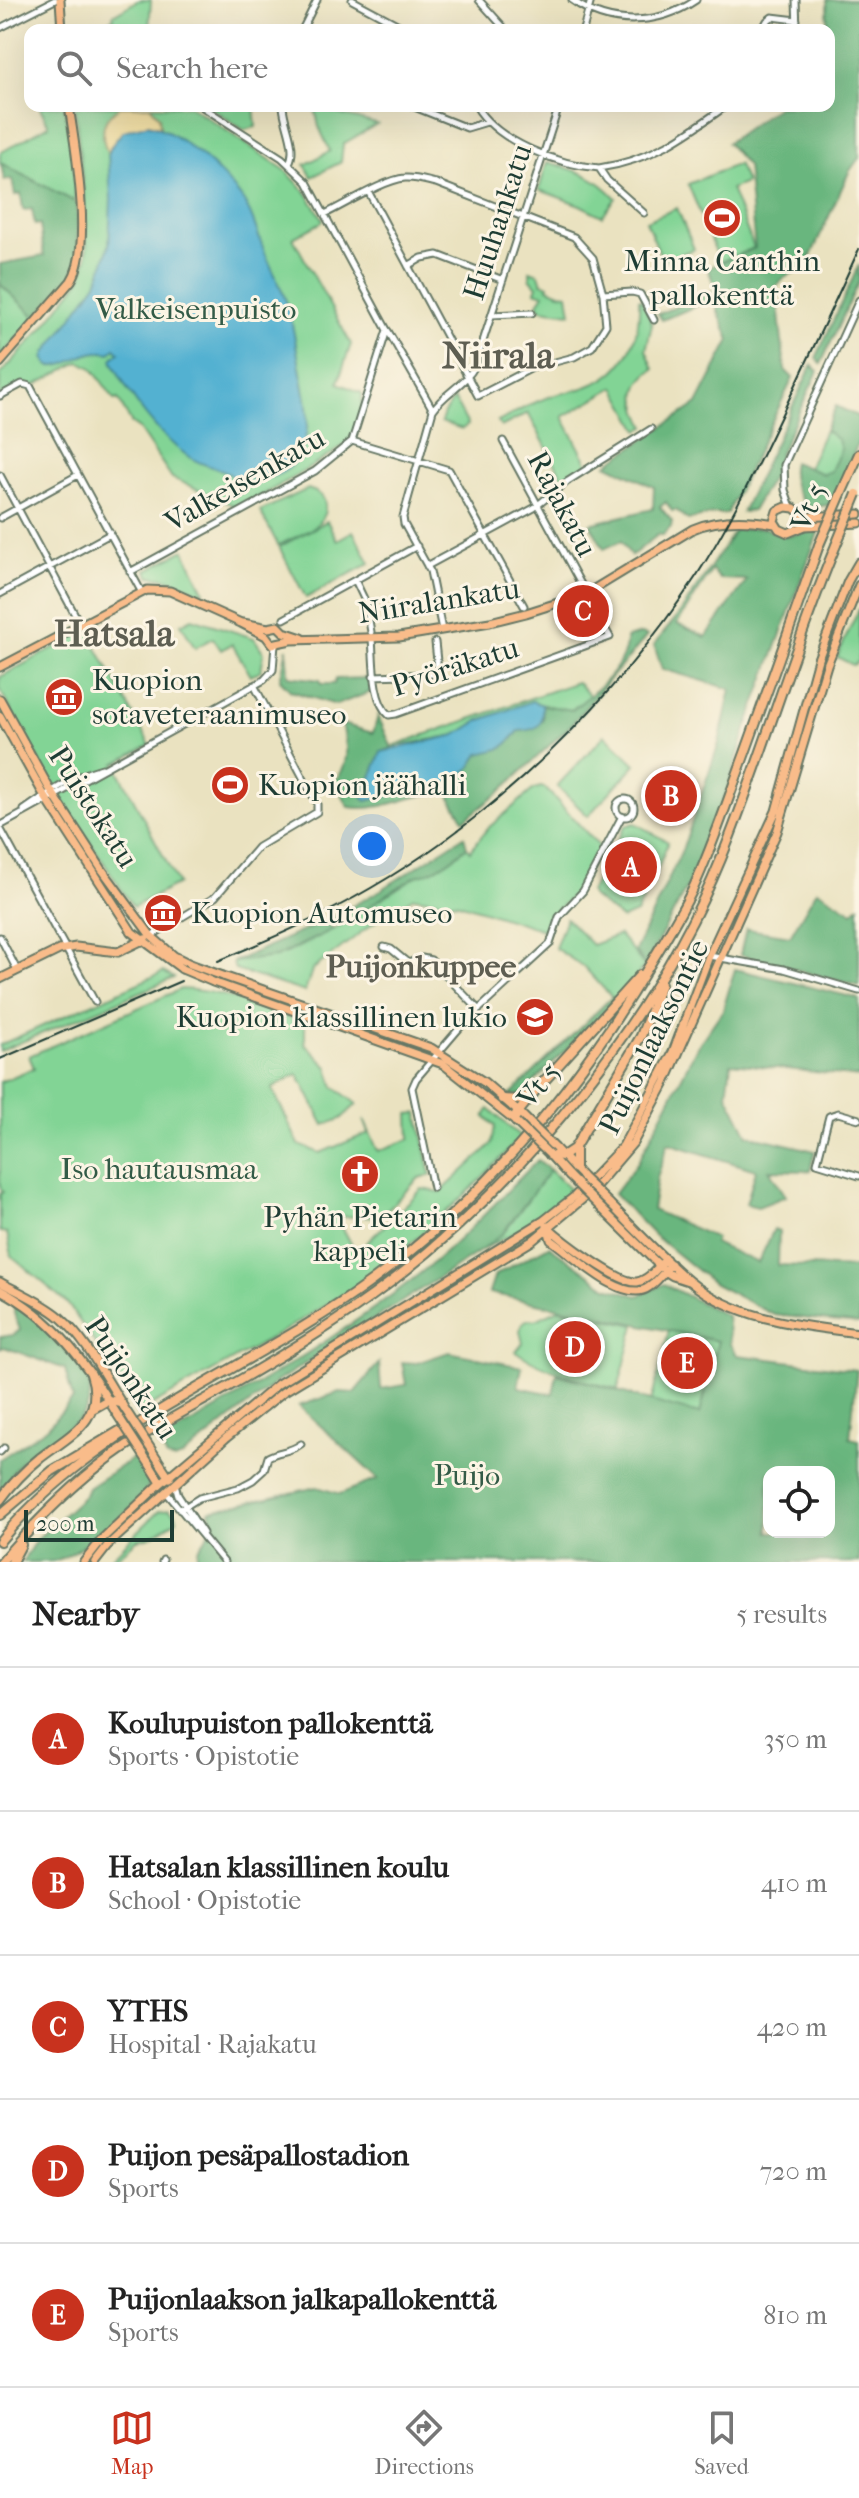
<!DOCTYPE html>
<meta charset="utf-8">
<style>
:root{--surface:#fff;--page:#f6f6f6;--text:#222;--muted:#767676;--line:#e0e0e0;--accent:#c8321e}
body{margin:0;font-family:"IM FELL French Canon",serif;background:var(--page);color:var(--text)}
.controls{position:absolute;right:24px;bottom:24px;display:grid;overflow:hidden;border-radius:16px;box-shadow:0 8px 32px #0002}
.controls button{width:72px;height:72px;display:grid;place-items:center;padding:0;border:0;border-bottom:2px solid var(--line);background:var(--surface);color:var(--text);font:40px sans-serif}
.scale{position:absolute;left:24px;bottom:20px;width:150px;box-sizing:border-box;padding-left:8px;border:4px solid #1f3d34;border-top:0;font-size:22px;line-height:28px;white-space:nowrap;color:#1f3d34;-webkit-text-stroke:6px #fcf5e5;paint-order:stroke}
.you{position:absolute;left:372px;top:846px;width:28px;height:28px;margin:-20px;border:6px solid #fff;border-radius:50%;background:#1a73e8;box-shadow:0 0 0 12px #1a73e833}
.badge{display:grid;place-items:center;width:52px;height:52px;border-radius:50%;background:var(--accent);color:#fff;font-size:26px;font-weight:700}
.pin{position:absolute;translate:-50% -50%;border:4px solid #fff;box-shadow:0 2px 8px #0006}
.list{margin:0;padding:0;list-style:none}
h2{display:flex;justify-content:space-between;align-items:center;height:104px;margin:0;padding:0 32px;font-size:34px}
h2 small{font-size:26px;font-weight:400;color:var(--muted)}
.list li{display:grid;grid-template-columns:52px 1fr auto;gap:24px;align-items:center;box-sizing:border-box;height:144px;padding:0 32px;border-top:2px solid var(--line)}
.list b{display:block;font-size:30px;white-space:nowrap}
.list p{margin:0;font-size:26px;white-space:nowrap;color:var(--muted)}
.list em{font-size:26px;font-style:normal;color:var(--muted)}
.icon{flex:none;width:44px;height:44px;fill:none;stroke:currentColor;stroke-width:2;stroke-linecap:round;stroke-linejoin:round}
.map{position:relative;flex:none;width:859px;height:1562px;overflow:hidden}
.search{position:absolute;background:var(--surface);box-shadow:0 8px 32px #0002;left:24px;right:24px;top:24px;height:88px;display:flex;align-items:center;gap:20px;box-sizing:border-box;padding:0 28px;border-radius:16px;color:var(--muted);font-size:30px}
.sheet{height:824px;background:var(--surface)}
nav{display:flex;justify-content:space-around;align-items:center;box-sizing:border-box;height:112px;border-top:2px solid var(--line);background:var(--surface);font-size:22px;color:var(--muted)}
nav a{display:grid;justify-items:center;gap:4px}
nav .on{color:var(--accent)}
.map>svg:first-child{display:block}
.green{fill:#82d495;stroke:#508864;stroke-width:2}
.forest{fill:#69b67e;stroke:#447a59;stroke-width:2;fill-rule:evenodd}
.sand{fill:#eeda9e;stroke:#868c69;stroke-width:2}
.water{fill:#53b1d1;stroke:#397782;stroke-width:2}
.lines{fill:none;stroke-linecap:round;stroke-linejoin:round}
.minor-casing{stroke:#667765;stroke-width:9}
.major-casing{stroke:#667765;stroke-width:11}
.highway-casing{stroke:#667765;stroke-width:12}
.minor{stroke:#fff;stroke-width:5}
.major{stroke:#f9bc8a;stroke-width:7}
.highway{stroke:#f9bc8a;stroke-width:8}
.rail{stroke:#1f3d34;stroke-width:2}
.major-bridge-casing{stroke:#667765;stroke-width:11;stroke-linecap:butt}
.highway-bridge-casing{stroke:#667765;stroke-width:12;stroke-linecap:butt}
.major-bridge{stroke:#f9bc8a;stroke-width:7}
.highway-bridge{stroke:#f9bc8a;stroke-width:8}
.labels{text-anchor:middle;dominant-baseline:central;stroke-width:6;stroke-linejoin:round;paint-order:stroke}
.street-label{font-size:30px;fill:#1f3d34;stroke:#fcf5e5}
.poi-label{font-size:30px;fill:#1f3d34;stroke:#fcf5e5;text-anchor:start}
.park-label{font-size:30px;fill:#335b47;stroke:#fcf5e5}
.neighbourhood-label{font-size:32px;font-weight:bold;fill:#5e5e52;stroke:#fcf5e5}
.district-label{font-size:38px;font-weight:bold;fill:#5e5e52;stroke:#fcf5e5}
</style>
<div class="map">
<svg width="859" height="1562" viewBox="0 0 859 1562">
<rect width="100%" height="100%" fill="#fcf5e5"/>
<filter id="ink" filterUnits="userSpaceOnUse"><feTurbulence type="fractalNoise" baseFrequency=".0125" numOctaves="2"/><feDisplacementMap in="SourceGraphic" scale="16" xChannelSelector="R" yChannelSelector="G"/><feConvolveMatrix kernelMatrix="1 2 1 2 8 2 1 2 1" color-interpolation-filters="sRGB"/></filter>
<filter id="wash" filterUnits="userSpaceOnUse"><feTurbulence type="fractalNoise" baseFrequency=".006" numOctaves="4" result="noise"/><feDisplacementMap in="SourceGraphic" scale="32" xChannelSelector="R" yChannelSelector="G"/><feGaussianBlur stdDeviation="1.8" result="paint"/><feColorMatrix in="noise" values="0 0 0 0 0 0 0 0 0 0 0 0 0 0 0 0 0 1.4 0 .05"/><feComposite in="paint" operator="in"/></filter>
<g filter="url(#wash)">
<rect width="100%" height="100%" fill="#eae2c0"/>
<!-- green -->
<path class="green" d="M139,0H151L149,30H115L110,20L114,18L113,15Z
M39,106H64L73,153L75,202L0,163V153L49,125Z
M75,106H190L285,170L306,192L323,219L322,222L293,238L351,344L338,383L362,393C363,406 359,425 353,436C345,451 255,499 235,510L231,504L172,478L139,429L132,424L118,399L115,400L91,367L79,362L34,386L26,384L0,396V375L42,329L81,279L87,258L86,217Z
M208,106H254L256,127L244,130Z
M315,108L377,124L343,144L341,162L312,177L305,165L330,151L319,127Z
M547,162C577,171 594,174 616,198L602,216L580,205L539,190Z
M738,164L746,183L731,189L754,248L720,262L688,184Z
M677,208L694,249L663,261L646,221Z
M530,271L539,274L542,283L549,285L548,288L560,293L568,294L571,313L541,309L538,303L544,294L535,291L537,286L530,278Z
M0,284L36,317L0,357Z
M639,299H642L652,324L646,350L654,369C630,385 634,404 646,427L639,430L615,387L563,417L588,464L563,478L528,413L501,427L498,422C515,413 531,403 549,397C563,392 578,391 591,385C628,371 641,335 639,299Z
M454,399L468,425L462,429L441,422L444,413Z
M825,430L838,440L841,450L831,471L823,475L808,468Z
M308,489C317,492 325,495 325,506C327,528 294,537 278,545L260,511Z
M327,521L337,540L353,531L370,563L306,598L279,547Z
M184,550L204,591L200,592L165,578L149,576L147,570Z
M859,609V661L853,665L837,657Z
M192,618L254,638L264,653L261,670L251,676L232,644L221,650L213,638L195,648L181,624Z
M87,630L150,745L115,764L178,884L133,907L50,781L0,690V677Z
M577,682L590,696L571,710L542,705L532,701L478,721L456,735L390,747Z
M605,735L636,764L588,816L557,786Z
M541,787L545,788L598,845L599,850L579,889L556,911L546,931L459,903L414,897L380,918L312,970L305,992L235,970L233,962L287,953L339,926L416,876C437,871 451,860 467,847L470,851L487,829L534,789Z
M635,823L668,842L652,884L636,913L622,919L593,897L590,892L625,826Z
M566,918L592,945L619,935L645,966L615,1001L585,968L555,948Z
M163,972L174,978L0,1051V1045Z
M181,989C225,991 264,1008 305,1023V1044L328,1067L334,1087L357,1104L341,1119L324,1125L298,1074L272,1088L299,1145L320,1153L369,1133L364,1120L378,1151L410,1139L409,1114L418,1113L431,1175L419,1178L381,1216L337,1217L356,1253L422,1189L441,1192L492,1144L495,1126L485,1117L489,1109L521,1137L469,1191L378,1273L280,1333L142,1411L67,1303L12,1256L7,1233L0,1232V1194L3,1192L0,1187V1082L34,1068L29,1056Z
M550,1170L572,1191L531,1224L482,1250L502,1234Z
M559,1309L635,1325L618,1389C581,1380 548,1372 516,1352L523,1343L520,1331L522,1323L529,1319L536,1320Z
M669,1330L718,1341L700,1414L651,1403Z
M169,1509L176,1515L177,1520L150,1537L137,1540L111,1562H107L159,1511Z"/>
<!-- forest -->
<path class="forest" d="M827,0H859V158L849,172L806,267L786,276L776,286L785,370L793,378L727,514H713L688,520L676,510L672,511L666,502L660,507L672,521L671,527L662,536L659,534L631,556L621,541L604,549L590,524L653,509L654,487L607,464L697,404L730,340L713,299L662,320L658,314L716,290L708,268L755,248L747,166L727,143L778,106H829Z
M1,163L77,203L78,257L73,274L36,317L0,284V264L44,256L40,224L35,225L32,209L23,210L21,194L15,195L12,179L4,180Z
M859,265V281L821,364L816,358Z
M812,365L818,371L778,457L776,471L752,511L742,512Z
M836,406L859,417V441L831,505L809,507C796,497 789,478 793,462L823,474L831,471L841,449L838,440L825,430Z
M766,528C783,539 792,537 810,529L818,533L746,729L722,807L687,887L645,966L635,951L683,848L719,743L731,689L662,669L654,645L680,613L735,530ZM712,570L720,579L747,580L706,637L677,624Z
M641,634L647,636L570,726L499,793L464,820L448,793C414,791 384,813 349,807L334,782C351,764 347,746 342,724L373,733L378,716L392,748L381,752L363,798L366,801L451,781L470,768L479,754C499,744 502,751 519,731C531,731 535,727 543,719L542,705L572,710C593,693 628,667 626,638Z
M287,648L288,676L320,680L321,684H334L336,679L369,678L371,692L336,705L291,691L280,680Z
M464,836L467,847C451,860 437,871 416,876L339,926L329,919L381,890Z
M817,890L853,912L859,906V986L740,955L746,929L790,936Z
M323,922L334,929L276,957L233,962Z
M735,969L856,998L859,1000V1077L731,1063L727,1094L748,1135L815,1151L810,1171L769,1170L786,1196L758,1207L746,1204L756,1170L668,1143L657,1178L652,1210L716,1238L714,1243L758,1263L774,1229L779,1231L778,1265L859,1268V1324L774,1315L714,1284L655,1236L614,1194L638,1162L697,1047L723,1010Z
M612,997L615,1001L523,1093L517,1096H509Z
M538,1160L550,1170L502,1234L482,1250L278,1381L182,1457L175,1460L167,1458L161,1446L166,1438C252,1389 340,1336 418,1275C462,1240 499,1199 538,1160Z
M549,1246L607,1287L638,1296L664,1284L727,1316L730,1344L737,1355L857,1370L850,1438L859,1440V1562H197L198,1550L214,1525L210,1511L317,1487L340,1494L378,1479L299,1406L340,1392L354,1393L379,1363L381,1389L406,1385L402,1362L417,1363L449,1352L522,1367L518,1387L553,1394L557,1374C606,1386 652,1403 700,1414L718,1341L489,1293L495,1275ZM769,1472H829V1532H769Z
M14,1303C44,1324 115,1373 81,1417C69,1432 38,1447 22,1461C14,1469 7,1481 0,1491V1459L47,1428L73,1399L65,1369L4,1347L0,1349V1337L13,1335L20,1330L14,1313Z
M138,1455L151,1481C143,1505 79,1554 54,1561C45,1562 32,1562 22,1562L36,1540L85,1495L88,1488Z"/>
<!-- sand -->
<path class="sand" d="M121,106H150L159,116L160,127L148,124L112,145L108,154C99,134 101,118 121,106Z"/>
<!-- water -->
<path class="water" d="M148,124C178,131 225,174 243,200C252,213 256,229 262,245C269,264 279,282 286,301C293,323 296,345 300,367C303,387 310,408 307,428C302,473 272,485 232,476C226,470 202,466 189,457C157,435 130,397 113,363L112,359L119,352L115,348L110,353C83,347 71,369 49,366L44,358L46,353L97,283L105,259L109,245L111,199L108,154L112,145L123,131Z
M532,701L542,705C543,725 540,730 519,731L503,748L479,754L470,768L452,781L366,801L363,798L381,752L456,735L478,721Z"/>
</g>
<g filter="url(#ink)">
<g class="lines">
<!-- minor casing -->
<g class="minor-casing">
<path id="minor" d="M352,0L408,30
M479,0L506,30
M572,0C609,27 658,26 696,0
M796,0L797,30
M0,28L55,0
M302,30L317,0
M583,30L591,0
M762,30L767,21L772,17L797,20
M283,106C284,124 298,148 289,163
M412,106L467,128L487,122
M476,106C497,142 559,165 599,168L607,180L644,213
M599,168C650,161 686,135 726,106
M325,214C344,205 386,179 405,178C416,177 426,181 436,183L574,237L593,258L603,294L606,325L592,347L574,357L532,368L478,396L369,193
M408,266L422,258L438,255L503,280
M603,294L632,292L640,294L654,320
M492,315L532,313
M388,331L433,410
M0,396L22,384L30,386L141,591
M352,441L449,470L524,606
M503,441L583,588
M0,475L80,624
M791,507L785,490L784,465L859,300
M0,518L78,475
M427,566L534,508L568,481L651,429
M130,572L315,471L352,441L387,330L307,182L282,158L201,106
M355,580L366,603L371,632
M0,594L110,534
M284,619L417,546
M442,630L430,571L404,524L403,517L433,410C445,392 465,385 475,366L559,106
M372,639C374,660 372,701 389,715L396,714L610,637L586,594
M373,676L435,674L438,671L435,642
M616 808a9 9 0 1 1 18 0a9 9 0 1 1-18 0Z
M24,810C48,793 73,776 102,768
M0,826L264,680L273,670L275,644
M0,828L95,1002
M151,936L215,897L258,847L317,812V804L254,685
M0,937L17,970
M384,947L391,949L408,963L422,958L431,960L479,1010
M709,956L784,969L859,991
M859,1119L838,1113L829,1116L817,1163L859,1176
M433,1188L412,1088L416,1079L463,1024L550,944L559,917L583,891L622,816
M0,1452L4,1448
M175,1484L178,1495L203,1533
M166,1492L224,1562
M180,1510L199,1498L238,1488L253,1480L264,1470L268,1457C280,1450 289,1453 301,1444
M162,1562L163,1560"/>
</g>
<!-- major casing -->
<g class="major-casing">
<path id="major" d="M60,0L62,30
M0,363L71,281C93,248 75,146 69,106
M859,514L806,517L794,508L786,507L777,511L774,521L779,529L788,533L805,526L859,523
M243,623L268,628L278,626L284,632L302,638
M0,667L147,590L170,591L241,623L266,636L272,644L291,640L399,637L490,622L526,613L586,594L693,529C719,518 747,519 775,524
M0,699L48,786L101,868L151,936L174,956L190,964
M0,716L44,795L132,932L182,969
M223,976L431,1048L484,1082L522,1115
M0,979L59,950L76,947L118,952L145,939
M213,982L443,1064L516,1122
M555,1148L582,1177
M550,1155L569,1176
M609,1203C635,1229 661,1257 689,1281C736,1320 801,1326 859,1333
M602,1209L665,1271L673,1276L688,1281
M547,1226C561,1239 619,1284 637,1282C649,1280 658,1267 666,1259
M548,1228L551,1240C572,1254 624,1306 649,1287C657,1282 665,1271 671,1264
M0,1282C20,1293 42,1302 60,1317C87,1341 103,1374 122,1404
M0,1290C53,1317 85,1362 115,1411
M158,1460L170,1478
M150,1465L161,1483
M84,1562L103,1538L161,1483L278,1384L543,1221L575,1196L623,1146L673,1052L709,956L776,811L818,659L848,581L859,562
M95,1562L109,1544L226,1438L283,1392L532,1241L592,1191L633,1143L665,1083L777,832L827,665L859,585"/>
</g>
<!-- highway casing -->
<g class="highway-casing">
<path id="highway" d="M841,494L859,454
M502,1099L520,1100L529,1095
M516,1122V1115L536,1090L640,975
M550,1155L563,1156L575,1148
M575,1169V1147L641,1036L661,984
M94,1408L108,1400L121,1403
M0,1500C12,1484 24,1471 40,1458C70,1435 106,1419 91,1374
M0,1515L52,1471L128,1426
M0,1541C97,1422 250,1371 372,1281C487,1196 580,1084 652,961C666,938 680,915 692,891C713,846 728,799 745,753C770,684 795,614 819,545
M1,1562C37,1520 75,1481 120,1450C154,1427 190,1408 226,1388C283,1355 340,1321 392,1281C526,1178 657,1015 721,859C763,756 793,648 836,545
M12,1562L21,1545"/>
</g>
<!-- minor -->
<use href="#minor" class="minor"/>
<!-- major -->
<use href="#major" class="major"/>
<!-- highway -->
<use href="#highway" class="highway"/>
<!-- rail -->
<path class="rail" d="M218,961C270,939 322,917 371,888C501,813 615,699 697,575C730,524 756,468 782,414C808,359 834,304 859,249
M0,1059L181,981"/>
<!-- major-bridge casing -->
<g class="major-bridge-casing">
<path id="major-bridge" d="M190,964L223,976
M182,969L213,982
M523,1116L555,1148
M516,1122L550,1155
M569,1176L602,1209
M582,1177L609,1203
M123,1406L158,1460
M115,1411L150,1465"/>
</g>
<!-- highway-bridge casing -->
<g class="highway-bridge-casing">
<path id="highway-bridge" d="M819,545L841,494
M836,545L857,494"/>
</g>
<!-- major-bridge -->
<use href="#major-bridge" class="major-bridge"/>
<!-- highway-bridge -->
<use href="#highway-bridge" class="highway-bridge"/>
</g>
</g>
<!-- icons -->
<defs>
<g id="stadium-disc" transform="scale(2)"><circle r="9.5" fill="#c8321e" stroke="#fcf5e5"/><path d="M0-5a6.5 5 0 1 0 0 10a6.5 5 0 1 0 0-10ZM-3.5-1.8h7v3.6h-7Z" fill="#fff"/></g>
<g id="museum-disc" transform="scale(2)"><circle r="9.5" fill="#c8321e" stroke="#fcf5e5"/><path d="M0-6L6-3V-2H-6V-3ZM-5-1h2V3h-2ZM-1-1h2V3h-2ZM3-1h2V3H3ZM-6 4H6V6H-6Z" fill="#fff"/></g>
<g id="school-disc" transform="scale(2)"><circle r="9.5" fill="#c8321e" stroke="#fcf5e5"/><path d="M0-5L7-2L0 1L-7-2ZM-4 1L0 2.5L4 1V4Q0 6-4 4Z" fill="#fff"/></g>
<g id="church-disc" transform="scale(2)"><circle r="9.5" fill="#c8321e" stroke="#fcf5e5"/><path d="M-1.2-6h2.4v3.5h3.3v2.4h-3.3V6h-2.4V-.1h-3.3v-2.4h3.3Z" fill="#fff"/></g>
</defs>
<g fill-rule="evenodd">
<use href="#stadium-disc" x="722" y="218"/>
<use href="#museum-disc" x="64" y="697"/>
<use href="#stadium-disc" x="230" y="785"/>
<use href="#museum-disc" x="163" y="913"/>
<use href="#school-disc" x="535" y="1017"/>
<use href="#church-disc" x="360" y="1174"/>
</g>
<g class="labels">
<!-- street labels -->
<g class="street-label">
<text transform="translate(498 222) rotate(-72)">Huuhankatu</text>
<text transform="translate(245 480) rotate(-30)">Valkeisenkatu</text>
<text transform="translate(562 504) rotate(62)">Rajakatu</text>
<text transform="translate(809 507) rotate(-67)">Vt 5</text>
<text transform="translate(439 601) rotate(-9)">Niiralankatu</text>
<text transform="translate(455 667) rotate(-18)">Pyöräkatu</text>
<text transform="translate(93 807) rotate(57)">Puistokatu</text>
<text transform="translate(654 1037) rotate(-64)">Puijonlaaksontie</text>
<text transform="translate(539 1085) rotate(-51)">Vt 5</text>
<text transform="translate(131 1378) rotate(56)">Puijonkatu</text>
</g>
<!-- poi labels -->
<g class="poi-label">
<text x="722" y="261" text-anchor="middle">Minna Canthin<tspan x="722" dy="34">pallokenttä</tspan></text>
<text x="92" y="680">Kuopion<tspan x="92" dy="34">sotaveteraanimuseo</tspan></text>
<text x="258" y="785">Kuopion jäähalli</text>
<text x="191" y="913">Kuopion Automuseo</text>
<text x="507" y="1017" text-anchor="end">Kuopion klassillinen lukio</text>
<text x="360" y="1217" text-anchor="middle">Pyhän Pietarin<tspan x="360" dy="34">kappeli</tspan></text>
</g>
<!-- park labels -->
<g class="park-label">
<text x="196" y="309">Valkeisenpuisto</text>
<text x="159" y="1169">Iso hautausmaa</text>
<text x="467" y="1475">Puijo</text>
</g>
<!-- neighbourhood labels -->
<g class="neighbourhood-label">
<text x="421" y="966">Puijonkuppee</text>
</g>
<!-- district labels -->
<g class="district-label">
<text x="498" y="355">Niirala</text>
<text x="114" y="633">Hatsala</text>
</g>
</g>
</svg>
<div class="controls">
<button><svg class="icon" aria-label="locate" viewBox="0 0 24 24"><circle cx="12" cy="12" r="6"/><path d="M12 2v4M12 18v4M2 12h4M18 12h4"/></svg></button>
</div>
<div class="scale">200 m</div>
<div class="you"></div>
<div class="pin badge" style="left:631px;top:867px">A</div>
<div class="pin badge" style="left:671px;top:796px">B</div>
<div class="pin badge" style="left:583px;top:611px">C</div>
<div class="pin badge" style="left:575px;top:1347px">D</div>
<div class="pin badge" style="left:687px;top:1363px">E</div>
<div class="search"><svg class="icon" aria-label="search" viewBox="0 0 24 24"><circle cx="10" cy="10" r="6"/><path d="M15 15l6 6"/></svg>Search here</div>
</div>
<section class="sheet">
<h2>Nearby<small>5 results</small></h2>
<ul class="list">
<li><span class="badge">A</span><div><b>Koulupuiston pallokenttä</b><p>Sports · Opistotie</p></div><em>350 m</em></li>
<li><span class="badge">B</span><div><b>Hatsalan klassillinen koulu</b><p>School · Opistotie</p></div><em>410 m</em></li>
<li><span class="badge">C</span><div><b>YTHS</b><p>Hospital · Rajakatu</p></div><em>420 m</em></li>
<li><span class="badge">D</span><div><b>Puijon pesäpallostadion</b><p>Sports</p></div><em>720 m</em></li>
<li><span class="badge">E</span><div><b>Puijonlaakson jalkapallokenttä</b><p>Sports</p></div><em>810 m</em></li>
</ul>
</section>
<nav>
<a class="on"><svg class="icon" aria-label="map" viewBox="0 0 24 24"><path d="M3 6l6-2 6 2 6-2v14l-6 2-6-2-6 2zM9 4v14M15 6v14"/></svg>Map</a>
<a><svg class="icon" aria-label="directions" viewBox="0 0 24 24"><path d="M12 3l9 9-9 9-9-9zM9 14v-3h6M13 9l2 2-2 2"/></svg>Directions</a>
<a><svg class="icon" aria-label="saved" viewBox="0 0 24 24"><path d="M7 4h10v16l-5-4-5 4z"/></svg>Saved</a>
</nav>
